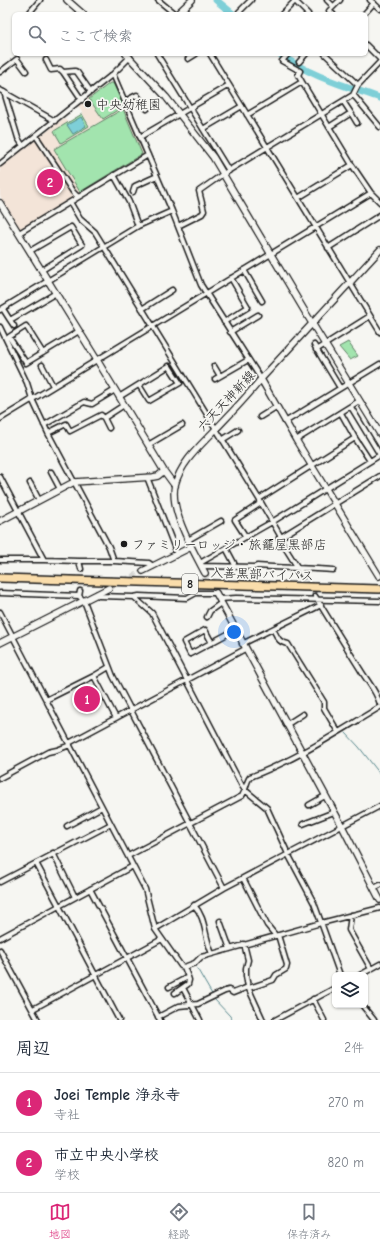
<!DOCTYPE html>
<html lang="ja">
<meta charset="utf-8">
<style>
:root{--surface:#fff;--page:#f2f2f3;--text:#1f2937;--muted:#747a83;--line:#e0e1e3;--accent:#db2777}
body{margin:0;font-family:"Comic Neue","Klee One",sans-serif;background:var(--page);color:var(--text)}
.controls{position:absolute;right:12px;bottom:12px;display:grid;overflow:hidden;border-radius:6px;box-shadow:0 1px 3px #0004}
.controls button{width:36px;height:36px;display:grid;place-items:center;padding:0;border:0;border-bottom:1px solid var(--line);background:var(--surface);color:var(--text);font:20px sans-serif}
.you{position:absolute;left:234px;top:632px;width:14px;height:14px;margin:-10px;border:3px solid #fff;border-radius:50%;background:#1a73e8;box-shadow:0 0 0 6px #1a73e833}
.badge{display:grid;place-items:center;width:26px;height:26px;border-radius:50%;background:var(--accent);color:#fff;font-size:13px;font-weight:700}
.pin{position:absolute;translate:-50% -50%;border:2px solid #fff;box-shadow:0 1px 4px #0006}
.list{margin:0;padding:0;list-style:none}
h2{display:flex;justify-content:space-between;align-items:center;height:52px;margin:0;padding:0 16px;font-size:17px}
h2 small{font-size:13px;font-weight:400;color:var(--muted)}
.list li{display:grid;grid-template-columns:26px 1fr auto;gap:12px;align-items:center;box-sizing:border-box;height:60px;padding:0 16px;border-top:1px solid var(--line)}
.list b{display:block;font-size:15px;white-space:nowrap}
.list p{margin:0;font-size:13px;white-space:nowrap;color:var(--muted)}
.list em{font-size:13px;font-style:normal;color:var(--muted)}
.icon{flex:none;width:22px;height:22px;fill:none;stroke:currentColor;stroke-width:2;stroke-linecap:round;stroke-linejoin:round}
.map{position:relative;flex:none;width:380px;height:1020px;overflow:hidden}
.search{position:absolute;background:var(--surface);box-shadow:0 1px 3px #0004;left:12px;right:12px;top:12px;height:44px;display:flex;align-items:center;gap:10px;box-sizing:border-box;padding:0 14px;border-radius:6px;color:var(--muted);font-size:15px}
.sheet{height:172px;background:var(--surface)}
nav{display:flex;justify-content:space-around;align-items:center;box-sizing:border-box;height:56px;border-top:1px solid var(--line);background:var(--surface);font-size:11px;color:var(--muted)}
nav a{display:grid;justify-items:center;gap:2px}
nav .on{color:var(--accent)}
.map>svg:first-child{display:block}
.built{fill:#f3e4d8}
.green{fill:#a2e4ae;stroke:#5f8065}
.water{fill:#7ecfd7;stroke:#57878c}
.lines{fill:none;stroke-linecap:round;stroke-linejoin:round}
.stream{stroke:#57878c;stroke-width:1}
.river{stroke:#7ecfd7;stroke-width:7}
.street-tunnel{stroke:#d5d5d2;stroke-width:4;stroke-dasharray:4 2;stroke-linecap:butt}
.secondary-tunnel{stroke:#d5d5d2;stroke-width:5.5;stroke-dasharray:5.5 3;stroke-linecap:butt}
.street-casing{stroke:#1c1c1c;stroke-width:7}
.secondary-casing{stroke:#1c1c1c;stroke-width:8}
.highway-casing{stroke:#1c1c1c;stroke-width:10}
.street{stroke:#f6f6f2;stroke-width:4}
.secondary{stroke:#f6f6f2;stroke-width:5.5}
.highway{stroke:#faddab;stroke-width:7}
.poi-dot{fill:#1c1c1c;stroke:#f6f6f2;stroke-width:1.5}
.labels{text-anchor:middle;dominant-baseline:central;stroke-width:3.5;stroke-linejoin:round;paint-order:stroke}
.shield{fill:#f6f6f2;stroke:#5d5d5c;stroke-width:1}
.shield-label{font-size:12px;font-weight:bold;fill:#1c1c1c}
.poi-label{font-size:13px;fill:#1c1c1c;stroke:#f6f6f2;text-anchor:start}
.street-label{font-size:13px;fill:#1c1c1c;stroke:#f6f6f2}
</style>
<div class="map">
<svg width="380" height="1020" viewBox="0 0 380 1020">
<rect width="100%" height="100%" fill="#f6f6f2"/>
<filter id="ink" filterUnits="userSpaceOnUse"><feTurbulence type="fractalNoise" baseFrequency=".025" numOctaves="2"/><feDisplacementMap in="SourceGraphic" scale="8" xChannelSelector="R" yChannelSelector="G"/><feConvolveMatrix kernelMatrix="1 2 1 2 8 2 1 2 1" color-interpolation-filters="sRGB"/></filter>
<g filter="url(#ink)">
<!-- built -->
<path class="built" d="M110,82L113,83L145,155L21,230L0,196V168L64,118L68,123L82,114L91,128L103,120L91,127L78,106Z"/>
<!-- green -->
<path class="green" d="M110,83H113L124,106L103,119L89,99Z
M123,109L142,154L80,192L54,149Z
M82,114L89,126L61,143L54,131Z
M348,342L358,356L350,360L339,347Z"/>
<!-- water -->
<path class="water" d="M81,117L86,126L73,134L67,125Z"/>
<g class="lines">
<!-- stream -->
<path class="stream" d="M346,733L359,747L380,774
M195,965L213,996
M214,999L230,1016L232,1020"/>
<!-- river -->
<path class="river" d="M216,0L233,14
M280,54C309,76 346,86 380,98"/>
<!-- street-tunnel -->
<path class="street-tunnel" d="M303,576L315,596
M80,591L81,569"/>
<!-- secondary-tunnel -->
<path class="secondary-tunnel" d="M205,573L216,593
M109,588L143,571"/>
<!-- street casing -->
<g class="street-casing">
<path id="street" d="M158,0L175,14
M295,0V1L308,14
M327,0L333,6
M370,0L380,9
M30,12L40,0
M239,12L251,0
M282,14L295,1L294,0
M333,14L329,11L340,0
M364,14L374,3
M366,45L380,59
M157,54L229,171
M210,54L380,332
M288,54L282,61L300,71L298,75L302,82L352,165L371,193L380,202
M325,54L358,85
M188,59L196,54
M46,60L51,70L60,69L63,72
M299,62L306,54
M0,72L17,59L26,71
M113,74L172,211L201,285L261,379
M0,90L55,121
M4,92L18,138L23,146
M353,95L356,98L380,127
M82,100L63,72L75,71L77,72L91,92
M125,101L137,95L147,109
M343,101L351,113
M247,115L302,82
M329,127L351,113L357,123
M203,129L242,106
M36,136L73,192L78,197
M140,137L229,85
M0,164L113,74L130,57
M114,175L129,202L138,226
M133,192L135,186L157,176
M298,198L352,165
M70,202L80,219L95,232L259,499
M178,226L202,214L204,211L199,191L223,174L353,95L358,85L380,62
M19,233L148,155
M328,248L380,215
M30,251L71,227L82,245L42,270
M244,270L262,301
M3,309L10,320
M142,309L172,290
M0,310L138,226L172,211
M224,322L248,307L231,278
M14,326L10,320L56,293
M0,327L27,383L32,399L48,433L109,547L114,561
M230,332L258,315
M314,345L340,388
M316,350L370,316
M43,353L26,326L9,337L26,363L79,331
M42,365L53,386
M214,366L220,376
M215,379L248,360
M119,397L169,366L180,383L149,401L139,385
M351,407L380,455
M260,417L276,407
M0,419L371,193
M285,422L380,364
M44,425L84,402L92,404L115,390
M109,428L104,418L124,405
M48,433L66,424L70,431L101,415L104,418
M355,438L370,461
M222,440L238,430
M296,440L359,401
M148,445L182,425
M51,472L60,489
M0,477L44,560L79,561L81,569
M147,477L177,554
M30,483L39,500
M246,537L235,520L261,503
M281,537L380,476
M188,540L221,521
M226,548L234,563
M0,560H44
M79,561H114L149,563L153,566
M200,563L272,522L380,455
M202,566L255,567L257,566C283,568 308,568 333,570
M303,576L279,538L281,537L259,499L355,438L341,413
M80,591L79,596L84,601L113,676L224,888L380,806
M0,593L79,596
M97,594L99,596L134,597L152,613L242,786L245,790L267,808L288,854L314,903L340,975
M315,596C330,621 345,645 360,669C367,681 376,690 380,704
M134,597L139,596L187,598L196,593H216
M219,599L236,598L380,601
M0,612L145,889L155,929L181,966L184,967L195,963L201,957L205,956L321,923L380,908
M207,617L210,611L221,603
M273,629C278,638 278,642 288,644L324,702V708L338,732
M212,643L205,630L184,642L190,654L235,630
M242,644L321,605
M94,676L109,667
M46,700L94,676L116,718
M286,725L303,714
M69,743L245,649
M0,778L48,752L57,750L70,745
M309,805L325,796
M303,824L334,812
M67,826L102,807
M53,853L75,897
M128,856L242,796C246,790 246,782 250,777C296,760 338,732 380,707
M243,878L267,925L276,936
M0,882L111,824
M374,888L380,885
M90,889L160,1020
M194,905C203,915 204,926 207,938C208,943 210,949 212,954
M351,915L349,930L371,969
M220,921L230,949
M155,929L224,888
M0,938L59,906L36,863
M244,944L248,960L246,968V976L248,987L263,1020
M0,950L38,1020
M360,975L380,964
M169,987L188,977L184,967
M183,988L200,1020
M249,988L273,980L276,975L286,969L287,965L278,935
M175,993L188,984L189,980L188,977
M313,999L324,1020
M362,1005L374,1020
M33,1009L162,939
M158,1017L179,1006L198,1004L225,991L229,990L233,993L248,987
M119,1020L59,906L133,866
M275,1020L335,988"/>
</g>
<!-- secondary casing -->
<g class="secondary-casing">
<path id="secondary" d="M67,0L83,14
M177,14L192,0
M126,54L166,97L213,157L307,315L380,434
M0,203L97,360L164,471L175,486
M261,379L296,440L379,576
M0,521L74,482L153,477L158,476L164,471
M143,571L191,547
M205,573C194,552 169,510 175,485C181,462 200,446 216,429C231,413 247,397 261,379L380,250
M216,593L342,826L380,900
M0,643L109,588"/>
</g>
<!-- highway casing -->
<g class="highway-casing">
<path id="highway" d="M0,578L380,589"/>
</g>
<!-- street -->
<use href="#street" class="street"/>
<!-- secondary -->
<use href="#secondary" class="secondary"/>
<!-- highway -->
<use href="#highway" class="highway"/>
</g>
</g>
<!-- markers -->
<g class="poi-dot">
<circle cx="88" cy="104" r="4"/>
<circle cx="124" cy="544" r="4"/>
</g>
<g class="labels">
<!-- shield labels -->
<rect class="shield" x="182" y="574" width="16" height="20" rx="3"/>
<g class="shield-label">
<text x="190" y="584">8</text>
</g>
<!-- poi labels -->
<g class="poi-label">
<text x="96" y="104">中央幼稚園</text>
<text x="132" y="544">ファミリーロッジ・旅籠屋黒部店</text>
</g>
<!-- street labels -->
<g class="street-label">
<text transform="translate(226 401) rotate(-47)">六天天神新線</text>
<text transform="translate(262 574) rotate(2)">入善黒部バイパス</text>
</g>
</g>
</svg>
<div class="controls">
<button><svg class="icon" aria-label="layers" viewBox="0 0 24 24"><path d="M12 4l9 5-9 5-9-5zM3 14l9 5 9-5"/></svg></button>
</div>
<div class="you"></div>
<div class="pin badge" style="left:87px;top:699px">1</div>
<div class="pin badge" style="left:50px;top:182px">2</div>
<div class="search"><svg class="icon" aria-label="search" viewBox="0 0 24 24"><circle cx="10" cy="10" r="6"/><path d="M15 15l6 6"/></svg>ここで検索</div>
</div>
<section class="sheet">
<h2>周辺<small>2件</small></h2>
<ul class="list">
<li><span class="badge">1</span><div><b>Joei Temple 浄永寺</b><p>寺社</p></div><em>270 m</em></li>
<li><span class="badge">2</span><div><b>市立中央小学校</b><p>学校</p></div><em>820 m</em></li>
</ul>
</section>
<nav>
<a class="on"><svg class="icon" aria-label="map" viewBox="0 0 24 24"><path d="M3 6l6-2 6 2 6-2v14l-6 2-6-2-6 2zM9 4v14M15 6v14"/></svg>地図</a>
<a><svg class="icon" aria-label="directions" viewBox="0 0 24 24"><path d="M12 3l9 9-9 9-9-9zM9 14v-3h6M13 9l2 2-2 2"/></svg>経路</a>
<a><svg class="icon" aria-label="saved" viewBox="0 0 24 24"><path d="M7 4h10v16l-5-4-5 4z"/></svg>保存済み</a>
</nav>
